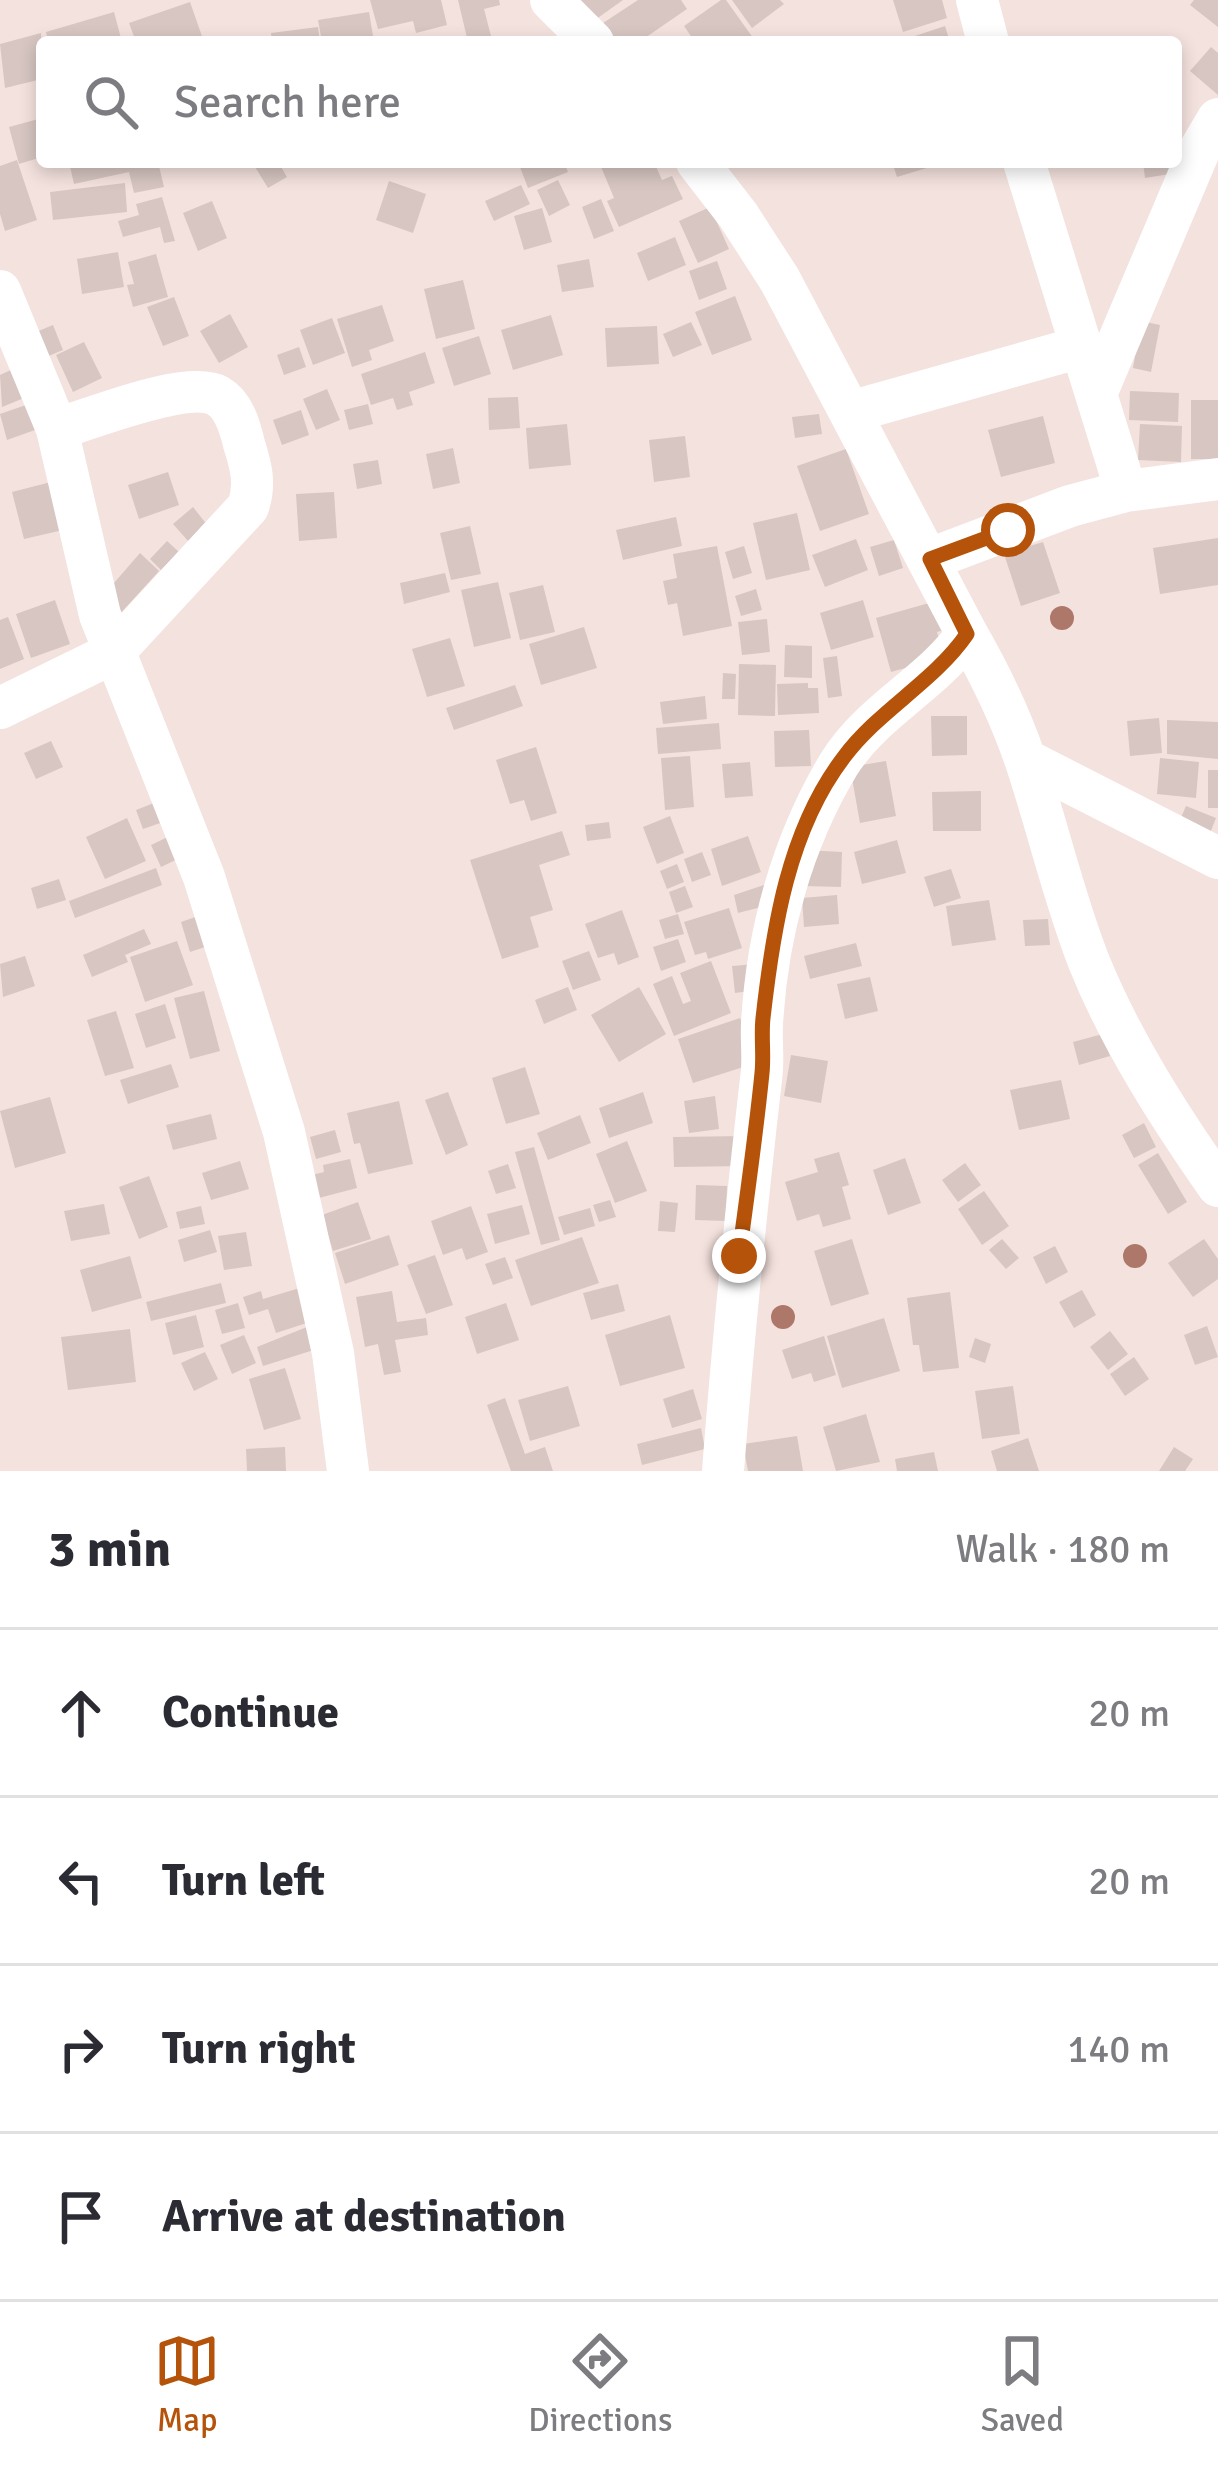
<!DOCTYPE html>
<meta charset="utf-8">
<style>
:root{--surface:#fff;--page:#f2f2f3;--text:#2b2b33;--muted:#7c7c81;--line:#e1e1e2;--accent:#b45309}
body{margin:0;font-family:Signika,sans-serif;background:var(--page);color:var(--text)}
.stop{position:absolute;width:36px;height:36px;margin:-27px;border:9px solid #b45309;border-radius:50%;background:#fff}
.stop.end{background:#b45309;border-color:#fff;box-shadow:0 3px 12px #0008}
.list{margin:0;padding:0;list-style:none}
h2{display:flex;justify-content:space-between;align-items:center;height:156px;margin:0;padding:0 48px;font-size:51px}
h2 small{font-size:39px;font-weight:400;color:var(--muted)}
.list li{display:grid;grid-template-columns:78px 1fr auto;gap:36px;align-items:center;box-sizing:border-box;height:168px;padding:0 48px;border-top:3px solid var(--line)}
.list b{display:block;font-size:45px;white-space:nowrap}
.list em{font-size:39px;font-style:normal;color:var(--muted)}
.icon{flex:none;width:66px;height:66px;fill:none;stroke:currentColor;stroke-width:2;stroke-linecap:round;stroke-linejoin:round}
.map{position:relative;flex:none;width:1218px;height:1471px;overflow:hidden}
.search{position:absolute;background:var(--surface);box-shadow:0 6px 18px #0003;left:36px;right:36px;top:36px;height:132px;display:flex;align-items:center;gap:30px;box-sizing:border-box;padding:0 42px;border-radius:12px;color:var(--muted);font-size:45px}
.sheet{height:828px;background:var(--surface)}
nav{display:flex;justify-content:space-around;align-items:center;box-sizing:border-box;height:168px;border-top:3px solid var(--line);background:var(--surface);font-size:33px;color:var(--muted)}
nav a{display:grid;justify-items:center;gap:6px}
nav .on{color:var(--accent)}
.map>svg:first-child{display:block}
.building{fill:#d7c6c2}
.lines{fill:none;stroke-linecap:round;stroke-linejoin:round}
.minor{stroke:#fff;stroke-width:42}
.tree{fill:#ad776a}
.route{stroke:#b45309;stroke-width:15}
</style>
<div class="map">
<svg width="1218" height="1471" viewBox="0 0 1218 1471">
<rect width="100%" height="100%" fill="#f4e2de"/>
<!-- building -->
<path class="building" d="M370,0H441L447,25L416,33L413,21L378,29Z
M458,0H499L500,5L484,9L491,36L468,42Z
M566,0H623L585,27Z
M638,0H681L687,9L639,42H611L600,25Z
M721,0H726L756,42H695L684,26Z
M732,0H780L784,4L752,28Z
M893,0H942L947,18L903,32Z
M1194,0H1218V27L1190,5Z
M190,2L204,42H136L129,23Z
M114,12L122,42H48L46,32Z
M369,12L374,42H322L318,20Z
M945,26L950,42H900V41Z
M318,27L320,42H272L271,33Z
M41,33L42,79L5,88L0,44Z
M1211,47L1218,53V95L1190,71Z
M42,118V157L19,164L9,127Z
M17,160L37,220L5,231L0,214V166Z
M69,162H158L164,187L134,193L129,172L74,184Z
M252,162H278L287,177L268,188Z
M518,162H564L568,172L528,188Z
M599,162H654L662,180L672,176L683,199L619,227L607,201L614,198Z
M892,162H943V163L897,177Z
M1143,162H1168L1170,174L1145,178Z
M558,180L570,205L549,216L537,190Z
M389,181L426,194L413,233L376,220Z
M125,183L127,212L53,220L50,192Z
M521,185L530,204L494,221L485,201Z
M162,197L175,241L164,243L160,227L123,237L118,221L139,215L136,204Z
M601,199L614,231L594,239L582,207Z
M212,201L227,238L198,251L183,213Z
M710,207L729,249L698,263L679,221Z
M542,208L552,242L524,250L514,216Z
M675,237L686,265L648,281L637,253Z
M118,252L124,287L82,294L77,259Z
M156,254L168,297L133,307L127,285L134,284L128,262Z
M589,259L594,287L562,292L557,265Z
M717,261L727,289L699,300L689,271Z
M463,280L475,329L436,339L424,289Z
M735,296L752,340L712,355L695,312Z
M174,297L189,336L163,346L147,307Z
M382,305L394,341L369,350L372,360L352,367L337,319Z
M230,314L248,347L219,363L200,331Z
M551,315L563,355L513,370L501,330Z
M332,318L345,353L313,365L300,330Z
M1141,321L1160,325L1151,372L1133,368Z
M691,322L702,345L673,357L663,334Z
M53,325L63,350L46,357L36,332Z
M657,326L659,364L607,367L605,328Z
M479,336L491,374L454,386L442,348Z
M84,342L102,378L73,392L56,355Z
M299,347L306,367L284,375L277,355Z
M425,352L435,383L409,392L413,405L397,410L393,398L371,405L361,374Z
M13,369L24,398L2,407L0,375Z
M327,389L340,420L316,430L303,399Z
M1130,391L1179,393L1178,422L1129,420Z
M518,397L520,428L489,430L488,398Z
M1191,400H1218V459H1191Z
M368,404L373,424L349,430L344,410Z
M26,405L35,430L7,440L0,414Z
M301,410L309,435L282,445L273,420Z
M819,414L822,434L795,438L792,417Z
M1043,416L1055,463L1001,477L988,430Z
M567,424L571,465L529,469L526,428Z
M1140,424L1182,426L1181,462L1138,460Z
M685,436L690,477L654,482L649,440Z
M453,448L460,483L433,489L426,454Z
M846,449L869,514L820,531L797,466Z
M378,460L382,484L357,489L353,464Z
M168,472L179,505L139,519L128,485Z
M51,482L63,530L24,539L12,492Z
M334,492L337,538L299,541L296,494Z
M193,507L208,526L189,542L173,524Z
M797,513L810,570L766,580L753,523Z
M676,517L682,546L623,560L616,530Z
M470,526L481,574L451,580L440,533Z
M1218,538V585L1160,594L1153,548Z
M856,539L868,570L825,587L812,555Z
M894,540L903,568L879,576L870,547Z
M167,541L179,552L161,570L150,559Z
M1043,542L1060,593L1021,606L1004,554Z
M717,546L732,626L683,636L677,603L668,605L663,581L677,578L673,554Z
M744,546L752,573L733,579L725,552Z
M140,553L159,571L119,615L101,598Z
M445,573L450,592L404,604L400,583Z
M498,582L511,638L474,647L461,590Z
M543,585L555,632L520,640L509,593Z
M756,589L762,610L741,616L735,596Z
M55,600L70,644L31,658L16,614Z
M863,600L874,637L831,650L820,613Z
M929,603L933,615L950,610L954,627L937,632L944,657L891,672L876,618Z
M8,617L24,659L0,669V620Z
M767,619L770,652L742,655L738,622Z
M584,627L597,668L541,685L529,644Z
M450,638L465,686L427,697L412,649Z
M785,645L812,646V678L784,677Z
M837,656L842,696L828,698L823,658Z
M739,664L776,665L775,716L738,715Z
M723,673L736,674L735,699H722Z
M808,683V688H818L819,713L778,715L777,684Z
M515,685L523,706L454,730L446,708Z
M705,696L707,719L663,724L660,702Z
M931,716H967V755L932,756Z
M1159,718L1162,753L1130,756L1127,721Z
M1167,720L1218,722V759L1167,754Z
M719,723L721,749L658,754L656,728Z
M809,730L811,766L775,767L774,731Z
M51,741L63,767L36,779L24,753Z
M536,747L557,813L531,821L524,800L510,804L496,760Z
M690,756L694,807L665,810L661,758Z
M1160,758L1199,762L1196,798L1157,794Z
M886,761L896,816L860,823L850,767Z
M750,762L753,796L725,798L722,764Z
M1208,770H1218V808H1208Z
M981,791V831H933L932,792Z
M159,801L166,821L143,829L136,810Z
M1186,806L1216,818L1207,841L1176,829Z
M670,816L684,853L657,864L643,827Z
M127,818L146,861L105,879L86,837Z
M609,822L611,838L587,841L585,825Z
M562,831L570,855L539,865L553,910L530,917L539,947L502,959L470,860Z
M172,835L182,857L161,867L151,845Z
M748,836L761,872L722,886L711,849Z
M897,840L906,873L862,884L854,852Z
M805,850L842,852L841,887L803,886Z
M702,852L711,875L692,882L684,859Z
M677,864L684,882L667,889L660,871Z
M156,868L162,885L75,918L69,901Z
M951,869L961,898L934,907L924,877Z
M59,879L66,900L37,909L31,888Z
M776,881L773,904L738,913L734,895Z
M685,886L693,907L676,913L669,892Z
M837,895L839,924L804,927L802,898Z
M989,900L996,940L952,946L946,906Z
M729,908L742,948L708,959L706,952L695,955L684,922Z
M622,910L639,957L618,965L614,953L598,958L585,924Z
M204,914L214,944L190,952L181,922Z
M678,914L684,934L665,939L659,920Z
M1048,919L1050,945L1025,946L1023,920Z
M144,929L151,944L125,955L128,962L92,977L83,955Z
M678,939L686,962L661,971L653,947Z
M177,941L193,985L145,1002L130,957Z
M856,943L862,966L810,979L804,956Z
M589,951L601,980L573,990L562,961Z
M25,956L35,986L3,997L0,964Z
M711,961L731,1013L674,1036L653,984L672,976L683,1004L691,1001L680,973Z
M756,964L758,990L735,993L732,966Z
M870,977L878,1011L845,1019L837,984Z
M568,987L577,1010L544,1024L535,1000Z
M639,987L666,1034L619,1062L591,1015Z
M204,991L220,1051L190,1059L174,998Z
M165,1004L176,1038L146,1048L135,1014Z
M116,1011L134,1068L105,1076L87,1020Z
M740,1018L756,1063L693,1083L678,1039Z
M1103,1034L1110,1056L1079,1065L1073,1042Z
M791,1055L828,1061L821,1103L784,1096Z
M171,1064L179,1087L128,1104L120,1080Z
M525,1067L540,1114L506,1124L492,1078Z
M1061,1080L1070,1119L1019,1130L1010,1090Z
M448,1092L468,1145L446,1155L425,1100Z
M643,1092L653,1123L609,1138L599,1108Z
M715,1096L719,1129L689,1133L684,1101Z
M50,1097L66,1153L15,1168L0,1111Z
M399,1101L413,1164L368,1174L360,1143L354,1144L347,1113Z
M211,1114L217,1139L173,1150L166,1125Z
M580,1115L591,1143L548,1160L537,1133Z
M1144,1123L1156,1147L1134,1158L1122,1135Z
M335,1130L341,1152L316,1159L310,1137Z
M744,1136V1166L674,1167L673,1137Z
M627,1141L647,1191L615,1203L596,1154Z
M534,1147L560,1240L541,1245L515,1152Z
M839,1152L849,1185L842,1187L851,1219L823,1227L819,1214L797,1221L785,1182L818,1172L814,1159Z
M1158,1153L1187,1202L1168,1214L1138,1165Z
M905,1158L921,1203L888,1215L873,1170Z
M350,1159L357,1188L311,1200L304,1177L324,1172L323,1165Z
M240,1161L249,1189L211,1200L202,1173Z
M965,1163L981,1185L958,1202L942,1180Z
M508,1164L516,1188L496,1194L488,1171Z
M149,1176L168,1227L139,1239L119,1187Z
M696,1185L727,1186L726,1221L695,1220Z
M984,1191L1009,1226L982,1245L958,1209Z
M610,1200L616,1217L599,1222L593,1205Z
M660,1201L678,1203L675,1232L658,1231Z
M358,1202L371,1239L333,1251L322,1215Z
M104,1204L110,1234L71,1241L64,1211Z
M522,1205L530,1234L495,1244L487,1214Z
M201,1206L205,1224L180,1229L176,1212Z
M471,1206L488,1252L466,1260L462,1248L443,1255L431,1221Z
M590,1208L595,1226L564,1235L558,1217Z
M210,1230L217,1252L184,1262L178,1240Z
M246,1232L252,1266L224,1270L218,1236Z
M389,1235L399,1265L345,1284L335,1253Z
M582,1237L599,1283L531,1306L515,1260Z
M852,1239L869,1294L831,1306L814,1251Z
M1002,1239L1019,1258L1006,1269L989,1250Z
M1204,1239L1218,1259V1279L1193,1297L1168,1263Z
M1055,1246L1068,1272L1046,1284L1033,1257Z
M435,1255L453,1305L426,1314L407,1265Z
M130,1256L142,1298L92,1312L80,1270Z
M505,1257L513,1278L493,1285L485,1264Z
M221,1283L226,1303L151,1321L146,1302Z
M618,1284L625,1311L591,1320L583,1293Z
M303,1287L313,1321L276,1333L268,1309L249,1315L243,1297L261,1291L263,1299Z
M1082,1290L1096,1315L1074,1328L1059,1302Z
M392,1291L397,1322L426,1318L428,1335L395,1340L401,1372L384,1375L378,1344L365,1347L356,1297Z
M950,1292L959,1368L923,1372L919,1345H913L907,1298Z
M238,1303L245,1328L222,1334L215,1310Z
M506,1303L519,1340L477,1354L465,1317Z
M196,1315L204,1347L173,1355L165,1323Z
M670,1315L685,1368L620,1386L605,1335Z
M884,1318L900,1371L842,1388L827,1336Z
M312,1325L320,1348L263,1366L257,1347Z
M1207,1326L1218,1357L1195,1365L1184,1335Z
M130,1329L136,1382L68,1390L61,1337Z
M1110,1331L1128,1354L1108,1370L1090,1347Z
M244,1335L256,1363L232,1374L220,1345Z
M824,1336L836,1375L814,1382L811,1373L792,1379L782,1350Z
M975,1338L991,1344L985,1363L969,1357Z
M205,1352L218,1379L194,1391L181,1363Z
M1134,1357L1149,1379L1125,1396L1110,1374Z
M285,1368L301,1419L264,1430L249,1379Z
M568,1386L580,1426L530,1441L518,1400Z
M1013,1386L1020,1434L982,1439L975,1391Z
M693,1389L702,1419L672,1428L663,1399Z
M505,1398L525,1454L545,1447L553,1471H511L487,1405Z
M866,1414L880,1462L836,1471L823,1427Z
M701,1428L705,1449L642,1465L637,1444Z
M797,1436L803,1471H748L743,1444Z
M1028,1438L1039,1471H997L991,1451Z
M285,1447L286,1471H247L246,1449Z
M1174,1447L1193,1459L1185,1471H1159Z
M934,1452L938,1471H897L895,1459Z"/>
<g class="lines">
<!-- minor -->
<path class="minor" d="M551,0L593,42
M977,0L988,42
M697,162L738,215L780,280L967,634C932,684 872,711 839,764C792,842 767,933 762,1024C761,1043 764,1061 761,1079C746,1210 733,1340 723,1471
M1024,162L1126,491
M0,291L57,429L100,615L204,877L284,1132L333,1353L348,1471
M1096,394L1199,151L1218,119
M850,412L1081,347
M930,559L1070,506L1126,491L1218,479
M967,634C990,674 1010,715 1025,759C1048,827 1063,896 1089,962C1121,1041 1169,1116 1218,1186
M0,708L113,653L248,507C256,484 251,466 244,444C240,427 234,405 218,396C188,379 91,419 57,429
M1026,760L1218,858"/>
</g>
<!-- trees -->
<g class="tree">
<circle cx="1062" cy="618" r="12"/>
<circle cx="1135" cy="1256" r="12"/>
<circle cx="783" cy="1317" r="12"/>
</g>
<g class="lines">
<!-- route -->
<path class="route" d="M739,1256C747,1195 756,1134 762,1073C764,1055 761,1036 763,1018C773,929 788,830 844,757C879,710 934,682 967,634L930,559L1008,530"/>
</g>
</svg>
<div class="stop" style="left:1008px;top:530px"></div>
<div class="stop end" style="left:739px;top:1256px"></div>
<div class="search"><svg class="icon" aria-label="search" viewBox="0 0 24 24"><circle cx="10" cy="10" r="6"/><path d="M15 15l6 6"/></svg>Search here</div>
</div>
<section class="sheet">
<h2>3 min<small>Walk · 180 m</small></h2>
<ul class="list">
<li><svg class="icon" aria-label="ahead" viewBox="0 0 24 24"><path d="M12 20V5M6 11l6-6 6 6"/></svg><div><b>Continue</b></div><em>20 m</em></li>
<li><svg class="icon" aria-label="left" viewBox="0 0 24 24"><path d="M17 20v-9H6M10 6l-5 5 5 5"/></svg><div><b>Turn left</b></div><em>20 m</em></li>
<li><svg class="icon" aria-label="right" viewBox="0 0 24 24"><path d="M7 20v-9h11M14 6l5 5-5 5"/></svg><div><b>Turn right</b></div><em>140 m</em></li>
<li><svg class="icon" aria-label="arrive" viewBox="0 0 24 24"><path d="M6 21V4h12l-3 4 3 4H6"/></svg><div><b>Arrive at destination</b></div></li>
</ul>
</section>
<nav>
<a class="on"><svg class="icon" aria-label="map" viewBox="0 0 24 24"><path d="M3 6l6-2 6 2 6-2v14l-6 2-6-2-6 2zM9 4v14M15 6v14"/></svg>Map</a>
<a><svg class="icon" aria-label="directions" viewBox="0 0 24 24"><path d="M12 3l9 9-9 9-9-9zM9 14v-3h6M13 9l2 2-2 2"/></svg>Directions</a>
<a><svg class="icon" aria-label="saved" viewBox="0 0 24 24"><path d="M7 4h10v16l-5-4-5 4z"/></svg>Saved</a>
</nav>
